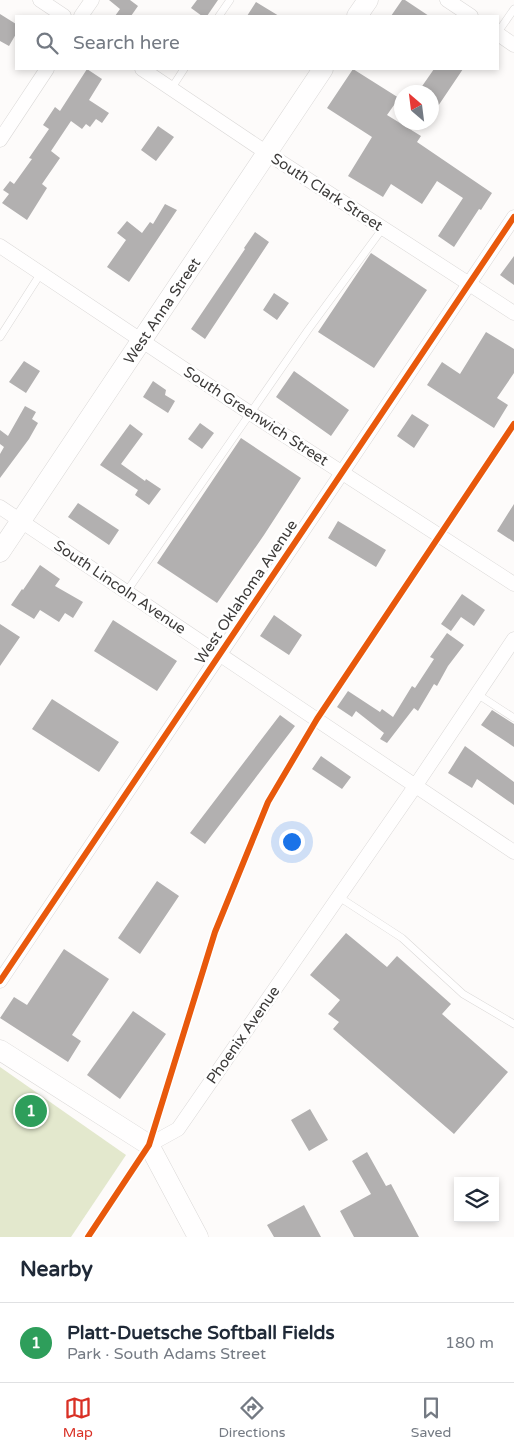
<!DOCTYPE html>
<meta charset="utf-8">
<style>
:root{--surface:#fff;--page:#f6f6f7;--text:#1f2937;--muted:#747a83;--line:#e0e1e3;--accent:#d93025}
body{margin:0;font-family:"Varela Round",sans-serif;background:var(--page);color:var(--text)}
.controls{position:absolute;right:15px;bottom:15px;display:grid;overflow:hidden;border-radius:0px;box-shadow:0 2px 8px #0003}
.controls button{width:45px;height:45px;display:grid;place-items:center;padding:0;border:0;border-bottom:1px solid var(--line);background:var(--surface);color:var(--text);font:25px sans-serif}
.compass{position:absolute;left:394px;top:85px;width:45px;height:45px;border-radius:50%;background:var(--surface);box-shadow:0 2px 8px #0003;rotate:332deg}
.you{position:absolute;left:291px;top:841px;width:18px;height:18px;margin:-12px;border:4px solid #fff;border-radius:50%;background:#1a73e8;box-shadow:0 0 0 8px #1a73e833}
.badge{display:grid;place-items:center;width:32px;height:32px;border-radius:50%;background:var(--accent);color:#fff;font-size:16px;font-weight:700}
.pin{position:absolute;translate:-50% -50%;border:2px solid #fff;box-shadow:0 1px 5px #0006}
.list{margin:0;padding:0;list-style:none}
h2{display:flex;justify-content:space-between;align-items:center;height:65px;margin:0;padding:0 20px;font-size:21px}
h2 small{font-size:16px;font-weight:400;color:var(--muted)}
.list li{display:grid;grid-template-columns:32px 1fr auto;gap:15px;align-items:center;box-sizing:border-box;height:80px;padding:0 20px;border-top:1px solid var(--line)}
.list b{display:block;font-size:19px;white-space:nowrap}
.list p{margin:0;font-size:16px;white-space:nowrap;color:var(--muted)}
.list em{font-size:16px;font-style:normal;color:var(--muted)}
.icon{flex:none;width:28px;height:28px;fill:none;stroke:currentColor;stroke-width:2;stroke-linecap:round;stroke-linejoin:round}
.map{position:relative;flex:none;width:514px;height:1237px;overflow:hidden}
.search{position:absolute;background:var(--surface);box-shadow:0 2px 8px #0003;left:15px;right:15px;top:15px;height:55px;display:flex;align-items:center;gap:12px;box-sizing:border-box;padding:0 18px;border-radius:0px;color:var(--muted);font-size:19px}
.sheet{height:145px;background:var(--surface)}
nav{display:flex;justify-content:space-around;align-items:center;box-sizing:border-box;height:70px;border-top:1px solid var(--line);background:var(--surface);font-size:14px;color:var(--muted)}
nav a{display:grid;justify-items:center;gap:2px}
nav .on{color:var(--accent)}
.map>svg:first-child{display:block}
.green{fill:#e3e8cd}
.building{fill:#b2b0b0}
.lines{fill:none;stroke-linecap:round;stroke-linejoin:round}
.lane-casing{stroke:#dad8d7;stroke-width:8}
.street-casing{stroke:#dad8d7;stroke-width:15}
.secondary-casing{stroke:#dad8d7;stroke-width:21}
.lane{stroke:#fffefe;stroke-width:7}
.street{stroke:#fffefe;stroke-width:14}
.secondary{stroke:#fffefe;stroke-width:20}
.cycleway-casing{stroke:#fff;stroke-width:9}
.cycleway{stroke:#e8590c;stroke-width:6}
.labels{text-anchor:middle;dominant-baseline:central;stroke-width:5;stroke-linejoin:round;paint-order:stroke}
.street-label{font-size:15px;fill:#3d3b3a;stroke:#fff}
</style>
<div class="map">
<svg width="514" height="1237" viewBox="0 0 514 1237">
<rect width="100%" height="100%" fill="#fdfbfa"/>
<!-- green -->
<path class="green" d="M0,1067L126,1155L71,1237H0Z"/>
<!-- building -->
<path class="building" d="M109,0H130L138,6L131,16H115L120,9Z
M197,0H218L207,16H202L191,8Z
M402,0H405L429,16H391Z
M256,2L279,16H247Z
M0,14L16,24V34L9,46L0,41Z
M87,69L102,79L89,100L109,113L102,123L96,119L90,127L86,124L82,129L71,121L51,151L60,158L42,184L47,188L27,220L2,203L9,194L3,190L10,181L14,184L32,159L29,158L49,129L43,125L55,107L60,111Z
M353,69L399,98L387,115L421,136L417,142L492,193L481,210L479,209L454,247L438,236L463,198L437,181L422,204L391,184L383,197L348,176L372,137L327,108Z
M434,69H463L432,115V92H418Z
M158,126L174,137L156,161L141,150Z
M165,204L177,210L129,282L107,267L126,240L117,233L127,221L142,233L150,222L153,224Z
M255,232L269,242L205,339L191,329L245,249L244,248Z
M371,253L427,290L374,368L318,332Z
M514,256V285L500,275Z
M274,293L289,303L277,320L263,310Z
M486,332L514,349V373L497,398L508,405L494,428L427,385L442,362L460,374Z
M24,361L40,371L26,393L9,382Z
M294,371L349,410L331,436L276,397Z
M153,381L166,390L165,395L175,401L168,413L143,397Z
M25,406L36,412L32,419L38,423L29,439L0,478V454L4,447L0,444V430L8,436Z
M412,414L429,425L414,448L397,436Z
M200,423L214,433L202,449L188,439Z
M130,424L143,434L121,464L145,481L146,479L161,489L149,505L135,495L138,490L100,465Z
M241,438L301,478L264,535L217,603L157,563Z
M78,503L119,530L109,545L68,517Z
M514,504V542L497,531Z
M338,521L386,550L376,567L328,538Z
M40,565L60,579L55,586L83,602L73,618L65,613L59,622L40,610L34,619L11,605L22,589L23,590Z
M462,594L485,610L474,626L461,617L451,631L441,624Z
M274,615L302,635L289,655L260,636Z
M113,620L177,661L157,691L94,651Z
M0,624L20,637L0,666Z
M447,633L464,645L448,666L437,686L434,684L418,711L414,708L387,743L380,739L384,733L356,711L352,717L337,707L348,691L380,712L382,709L393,717L412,686L415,688L434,659L430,657Z
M52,699L119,742L99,772L32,729Z
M492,710L514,724V747L481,725Z
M280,715L295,726L205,844L190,833Z
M465,746L514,782V805L477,779L472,788L448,773Z
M321,756L351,777L342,789L312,769Z
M157,881L179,896L140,954L118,938Z
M346,933L387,967L397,956L451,1004L442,1014L508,1072L454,1134L333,1029L339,1022L328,1014L340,1000L310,975Z
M64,949L109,979L72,1035L81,1041L68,1062L0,1018L14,997L27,1005Z
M133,1011L166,1034L120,1099L87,1075Z
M310,1109L328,1140L309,1151L291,1120Z
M367,1152L386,1186L391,1184L419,1237H354L340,1211L371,1194L352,1161Z
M304,1205L321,1237H274L267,1225Z"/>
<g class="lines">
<!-- lane casing -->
<g class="lane-casing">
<path id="lane" d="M219,16L230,0
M498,32L514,9
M171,89L184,69
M0,337L41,273
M127,591L308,330L383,228
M477,694L514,718
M339,897L402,938L463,994L514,1024"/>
</g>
<!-- street casing -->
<g class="street-casing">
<path id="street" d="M40,0L64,16
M447,0L471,16
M81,16L92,0
M498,34L514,45
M142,69L267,153L514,313
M0,140L47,69
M0,246L250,413L514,584
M0,507L514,852
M0,981L514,217
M149,1145L178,1129L416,785L514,639"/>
</g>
<!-- secondary casing -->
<g class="secondary-casing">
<path id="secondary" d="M357,16L368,0
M0,552L323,69
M0,1050L149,1145L198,1237"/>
</g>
<!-- lane -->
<use href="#lane" class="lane"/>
<!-- street -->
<use href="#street" class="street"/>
<!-- secondary -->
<use href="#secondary" class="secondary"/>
<!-- cycleway casing -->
<g class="cycleway-casing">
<path id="cycleway" d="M0,981L514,217
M88,1237L149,1145L215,932L268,802L317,719L514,424"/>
</g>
<!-- cycleway -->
<use href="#cycleway" class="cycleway"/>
</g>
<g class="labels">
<!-- street labels -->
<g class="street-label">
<text transform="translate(327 192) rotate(33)">South Clark Street</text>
<text transform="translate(162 311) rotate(-56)">West Anna Street</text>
<text transform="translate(256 416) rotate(33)">South Greenwich Street</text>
<text transform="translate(120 587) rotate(34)">South Lincoln Avenue</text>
<text transform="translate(246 592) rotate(-56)">West Oklahoma Avenue</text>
<text transform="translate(243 1035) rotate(-55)">Phoenix Avenue</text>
</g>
</g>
</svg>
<div class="controls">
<button><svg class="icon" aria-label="layers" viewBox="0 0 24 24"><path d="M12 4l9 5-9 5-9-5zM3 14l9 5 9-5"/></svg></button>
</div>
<svg class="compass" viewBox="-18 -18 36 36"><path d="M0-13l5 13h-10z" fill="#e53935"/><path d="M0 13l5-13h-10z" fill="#747a83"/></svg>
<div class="you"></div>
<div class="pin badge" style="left:31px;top:1111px;background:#2e9e5b">1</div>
<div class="search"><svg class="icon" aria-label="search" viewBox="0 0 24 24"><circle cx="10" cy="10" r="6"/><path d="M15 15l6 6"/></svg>Search here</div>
</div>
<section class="sheet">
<h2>Nearby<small></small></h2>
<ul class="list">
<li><span class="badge" style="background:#2e9e5b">1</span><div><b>Platt-Duetsche Softball Fields</b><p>Park · South Adams Street</p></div><em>180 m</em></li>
</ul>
</section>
<nav>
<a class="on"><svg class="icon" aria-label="map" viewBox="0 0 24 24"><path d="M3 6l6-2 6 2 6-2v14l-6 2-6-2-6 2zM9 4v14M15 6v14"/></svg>Map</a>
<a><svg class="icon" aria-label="directions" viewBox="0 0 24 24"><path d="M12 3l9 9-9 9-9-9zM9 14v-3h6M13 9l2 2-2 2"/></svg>Directions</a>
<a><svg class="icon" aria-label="saved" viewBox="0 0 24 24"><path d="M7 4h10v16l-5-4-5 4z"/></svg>Saved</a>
</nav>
